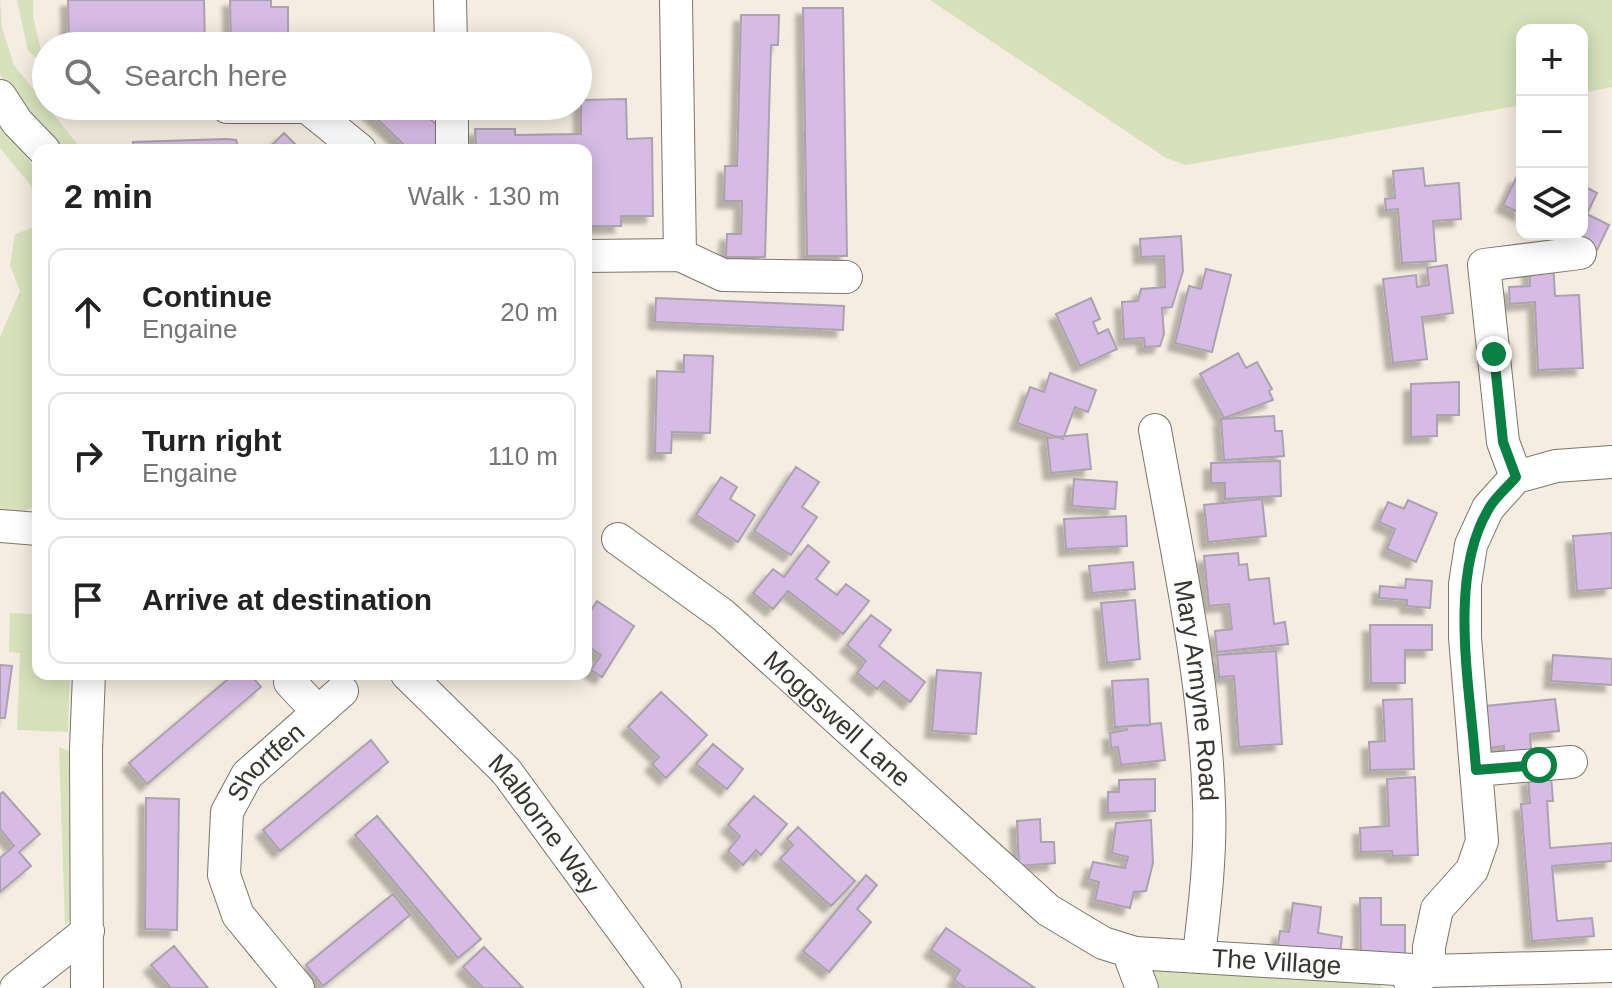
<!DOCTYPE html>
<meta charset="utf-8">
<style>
:root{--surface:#fff;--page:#f6f6f6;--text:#222;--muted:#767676;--line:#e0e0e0}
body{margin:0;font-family:Helvetica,sans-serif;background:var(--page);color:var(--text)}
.controls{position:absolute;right:24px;top:24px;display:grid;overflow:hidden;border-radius:16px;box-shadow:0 4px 20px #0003}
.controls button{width:72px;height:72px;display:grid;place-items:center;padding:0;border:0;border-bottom:2px solid var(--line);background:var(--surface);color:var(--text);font:40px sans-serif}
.stop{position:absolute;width:24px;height:24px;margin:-18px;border:6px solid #0b8043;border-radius:50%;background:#fff}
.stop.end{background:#0b8043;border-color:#fff;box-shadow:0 2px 8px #0008}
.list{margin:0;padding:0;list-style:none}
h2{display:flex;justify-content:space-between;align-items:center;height:104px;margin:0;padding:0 32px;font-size:34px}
h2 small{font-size:26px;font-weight:400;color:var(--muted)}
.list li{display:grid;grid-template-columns:52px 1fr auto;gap:24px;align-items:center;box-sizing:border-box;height:128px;margin:0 16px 16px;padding:0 16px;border:2px solid var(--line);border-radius:16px}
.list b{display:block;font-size:30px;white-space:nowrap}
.list p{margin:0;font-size:26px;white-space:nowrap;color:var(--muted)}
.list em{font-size:26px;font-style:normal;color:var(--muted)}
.icon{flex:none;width:44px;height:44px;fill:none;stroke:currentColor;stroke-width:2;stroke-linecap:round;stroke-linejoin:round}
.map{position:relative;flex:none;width:1612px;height:988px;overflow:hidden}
.search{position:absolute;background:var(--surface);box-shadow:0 4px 20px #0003;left:32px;top:32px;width:560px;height:88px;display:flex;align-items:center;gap:20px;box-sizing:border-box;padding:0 28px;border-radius:44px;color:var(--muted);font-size:30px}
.panel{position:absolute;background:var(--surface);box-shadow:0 4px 20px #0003;left:32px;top:144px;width:560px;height:536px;border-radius:16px}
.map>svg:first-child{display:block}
.green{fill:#d7e2bc}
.building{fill:#d6bce4;stroke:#aaa2ae;stroke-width:2;filter:url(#shadow)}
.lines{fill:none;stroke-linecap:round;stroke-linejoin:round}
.minor-casing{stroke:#7c756a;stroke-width:34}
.minor{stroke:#fff;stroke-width:32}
.route{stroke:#0b8043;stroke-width:10}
.labels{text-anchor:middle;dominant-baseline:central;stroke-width:8;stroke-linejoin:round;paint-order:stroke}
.street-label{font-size:26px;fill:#393632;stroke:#fff}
</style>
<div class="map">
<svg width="1612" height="988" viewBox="0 0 1612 988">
<defs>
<filter id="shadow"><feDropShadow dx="-7" dy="7" stdDeviation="2" flood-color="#0004"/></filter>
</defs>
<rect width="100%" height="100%" fill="#f5ede1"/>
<!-- green -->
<path class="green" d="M0,0L2,28L14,65L82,150H62L0,75Z
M17,0H33V16L44,63L28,51Z
M930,0H1612V87L1582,93V30H1522V105L1186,165L1166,158Z
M0,122L38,172V212L31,186L0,148Z
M38,226V505L18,514L0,513V337L20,291L10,265L15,234Z
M10,613L38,614V674H70L68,732L17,730L20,653L9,652Z
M59,747L72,752L75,913L65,925Z
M1151,959L1380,983L1382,988H1150Z"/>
<!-- building -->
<path class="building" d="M68,0H204L205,46H69Z
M230,0H271V7H288V43H271V46H231Z
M803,8H843L847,256H807Z
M741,15H779L778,45H771L765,257H726L727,234H741L742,201H724L725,166H737Z
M626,99L627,139L652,138L653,216H621V226H586V150H476L475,129H515V135L581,134V100Z
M364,106H417L448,136L435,150H409Z
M284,133L301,150H267Z
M226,139L236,140L239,150H134L133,142Z
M1423,168L1425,186L1459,183L1461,219L1433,221L1436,261L1402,263L1398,209L1386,210L1385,199L1395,198L1393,171Z
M1517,176L1522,178V214L1503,205Z
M1582,185L1597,193L1587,214L1609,225L1597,250L1564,234H1582Z
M1181,236L1183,271L1172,307L1162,308L1164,334L1160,346L1145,347L1144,338L1124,339L1122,302L1138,301L1141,289L1165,287L1164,256L1141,257L1140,239Z
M1553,260L1555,296L1579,295L1583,368L1538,370L1535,302L1510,304L1509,287L1530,286L1529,261Z
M1447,265L1453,313L1422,317L1427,359L1393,363L1383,279L1416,275L1417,287L1429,285L1427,268Z
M1206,269L1231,275L1212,352L1175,343L1189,286L1201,289Z
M656,298L844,306L843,330L655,322Z
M1091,298L1100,319L1093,322L1098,334L1108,329L1117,349L1080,366L1056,314Z
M1238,353L1246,368L1257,362L1272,389L1269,391L1273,400L1224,418L1200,374Z
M684,355L713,356L710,433L672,432L671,453H655L657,371L684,372Z
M1050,373L1096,390L1088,412L1075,407L1063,439L1017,423L1030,387L1044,392Z
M1459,382V415H1437V436L1411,437V384Z
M1274,416L1275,431H1282L1284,456L1224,460L1221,419Z
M1087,434L1091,469L1051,473L1047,438Z
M1280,461L1281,496L1225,499V483H1211V463Z
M796,467L819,482L802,507L817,517L791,555L754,531Z
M721,477L737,487L730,499L755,515L738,542L696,515Z
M1074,479L1117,482L1115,509L1072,506Z
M1262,499L1266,536L1208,542L1204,505Z
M1408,500L1437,513L1416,562L1387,549L1395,529L1379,522L1388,502L1404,509Z
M1126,516L1127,546L1066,549L1064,519Z
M1612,533V588L1577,591L1573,536Z
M808,545L829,562L816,579L837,595L846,584L869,601L843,634L788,591L773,609L753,593L773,569L784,577Z
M1238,553L1239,565L1247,564L1249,580L1269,578L1274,624L1285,622L1288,644L1217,652L1215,631L1232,629L1229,604L1209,606L1204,556Z
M1133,562L1135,589L1092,593L1089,566Z
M1406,579L1432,581L1430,608L1407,606V600L1379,598L1380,586L1405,588Z
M1135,600L1140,659L1107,663L1101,603Z
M597,601L634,626L602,677L591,670L601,655L586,645V606L592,609Z
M871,615L891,630L879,646L925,682L910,702L884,681L877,689L857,673L866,661L847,645Z
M1370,625H1432V650H1405V683H1371Z
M1276,651L1282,744L1239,747L1234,676L1219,677L1217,655Z
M1553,655L1612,659V685L1551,681Z
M0,665L12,666L5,718H0Z
M937,670L981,673L976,734L932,731Z
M234,674H250L261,687L147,784L129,763Z
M1148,679L1150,725L1115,727L1112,681Z
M661,692L707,735L666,778L652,764L659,757L628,727Z
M1412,699L1414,769L1370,770L1369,742L1385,741L1383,700Z
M1555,699L1559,731L1530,734L1531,750L1504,752V746L1490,748L1486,706Z
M1161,723L1165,760L1121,765L1118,747L1111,748L1110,733L1127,730L1128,726Z
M371,740L388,762L280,851L263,830Z
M713,744L743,769L727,789L696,764Z
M1551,776L1553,801H1547L1550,848L1612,843V861L1552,866L1557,921L1592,918L1594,936L1532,941L1521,804L1530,803L1528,778Z
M1415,777L1418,855L1393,856L1392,851L1361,852L1360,828L1389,826L1387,779Z
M1155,779V811L1108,813V792H1119V780Z
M3,792L40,834L19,852L31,866L0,892V858L14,846L0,829V794Z
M754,796L787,824L761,855L756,850L743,865L728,851L740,836L728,825Z
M146,798L179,799L177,930L145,929Z
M377,816L481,939L458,958L355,835Z
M1040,819L1041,842H1054L1055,863L1019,866L1017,821Z
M1151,820L1153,863L1146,891L1134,892L1130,908L1095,900L1099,882L1088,879L1093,862L1125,868L1128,857L1112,853L1116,823Z
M798,827L855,881L831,906L780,859L793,845L787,839Z
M866,875L877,885L857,909L871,922L829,972L803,951Z
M393,894L410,915L323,986L306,965Z
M1360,898H1381V925H1405V957L1361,958Z
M1293,903L1321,907L1318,933L1342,937L1340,954L1276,960L1280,931L1289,932Z
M946,928L1035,988H966L954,980L960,970L931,950Z
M174,946L208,988H171L151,965Z
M484,947L523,988H483L463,967Z"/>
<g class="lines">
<!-- minor casing -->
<g class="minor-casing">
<g id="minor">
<path d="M450,0L451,46"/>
<path d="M676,0L680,255"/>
<path d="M0,96L17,122L44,150"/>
<path d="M452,106V150"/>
<path d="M227,107H307L360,150"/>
<path d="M586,256L680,255L723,275L846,277"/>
<path id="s1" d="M1155,430C1177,554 1205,678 1209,803C1211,854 1205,904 1199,955"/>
<path d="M1516,477L1503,442L1484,265L1580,253"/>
<path d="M0,526L38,529"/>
<path id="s2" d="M618,539L723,615L1048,910L1103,943L1135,953L1429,971L1612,966"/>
<path id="s3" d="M407,674L506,771L665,988"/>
<path d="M290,682L318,712"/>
<path d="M1476,770L1571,762"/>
<path d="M1135,953L1132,962L1142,988"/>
<path d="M1410,982L1429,971V947L1437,909L1472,870L1482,841L1465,638V584L1471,545L1488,508L1516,477L1556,466L1612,462"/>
<path d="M16,988L88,931"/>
<path d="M87,988L86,749L89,674"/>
<path id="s4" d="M298,988L238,915L224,875L227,812L247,775L342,691"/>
</g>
</g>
<!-- minor -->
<use href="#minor" class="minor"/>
</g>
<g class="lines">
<!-- route -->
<path class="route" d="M1494,354L1503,442L1516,477C1507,488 1494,498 1488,510C1447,580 1471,691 1476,770L1539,765"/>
</g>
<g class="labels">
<!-- street labels -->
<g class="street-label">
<text stroke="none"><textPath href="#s1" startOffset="264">Mary Armyne Road</textPath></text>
<text stroke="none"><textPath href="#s2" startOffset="284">Moggswell Lane</textPath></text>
<text stroke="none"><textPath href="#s4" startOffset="264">Shortfen</textPath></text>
<text stroke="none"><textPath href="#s3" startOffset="204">Malborne Way</textPath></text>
<text stroke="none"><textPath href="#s2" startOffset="808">The Village</textPath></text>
</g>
</g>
</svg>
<div class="controls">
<button>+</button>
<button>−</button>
<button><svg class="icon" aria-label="layers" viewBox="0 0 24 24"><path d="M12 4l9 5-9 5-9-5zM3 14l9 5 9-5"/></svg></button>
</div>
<div class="stop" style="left:1539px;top:765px"></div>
<div class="stop end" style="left:1494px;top:354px"></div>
<div class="search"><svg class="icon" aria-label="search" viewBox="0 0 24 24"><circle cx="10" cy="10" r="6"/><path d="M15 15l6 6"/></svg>Search here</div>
<section class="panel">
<h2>2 min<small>Walk · 130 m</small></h2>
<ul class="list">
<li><svg class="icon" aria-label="ahead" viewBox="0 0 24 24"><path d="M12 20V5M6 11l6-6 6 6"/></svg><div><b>Continue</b><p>Engaine</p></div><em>20 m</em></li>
<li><svg class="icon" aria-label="right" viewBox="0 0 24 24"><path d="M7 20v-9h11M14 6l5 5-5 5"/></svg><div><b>Turn right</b><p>Engaine</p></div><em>110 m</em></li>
<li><svg class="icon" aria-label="arrive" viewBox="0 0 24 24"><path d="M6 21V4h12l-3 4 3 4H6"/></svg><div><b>Arrive at destination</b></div></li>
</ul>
</section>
</div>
